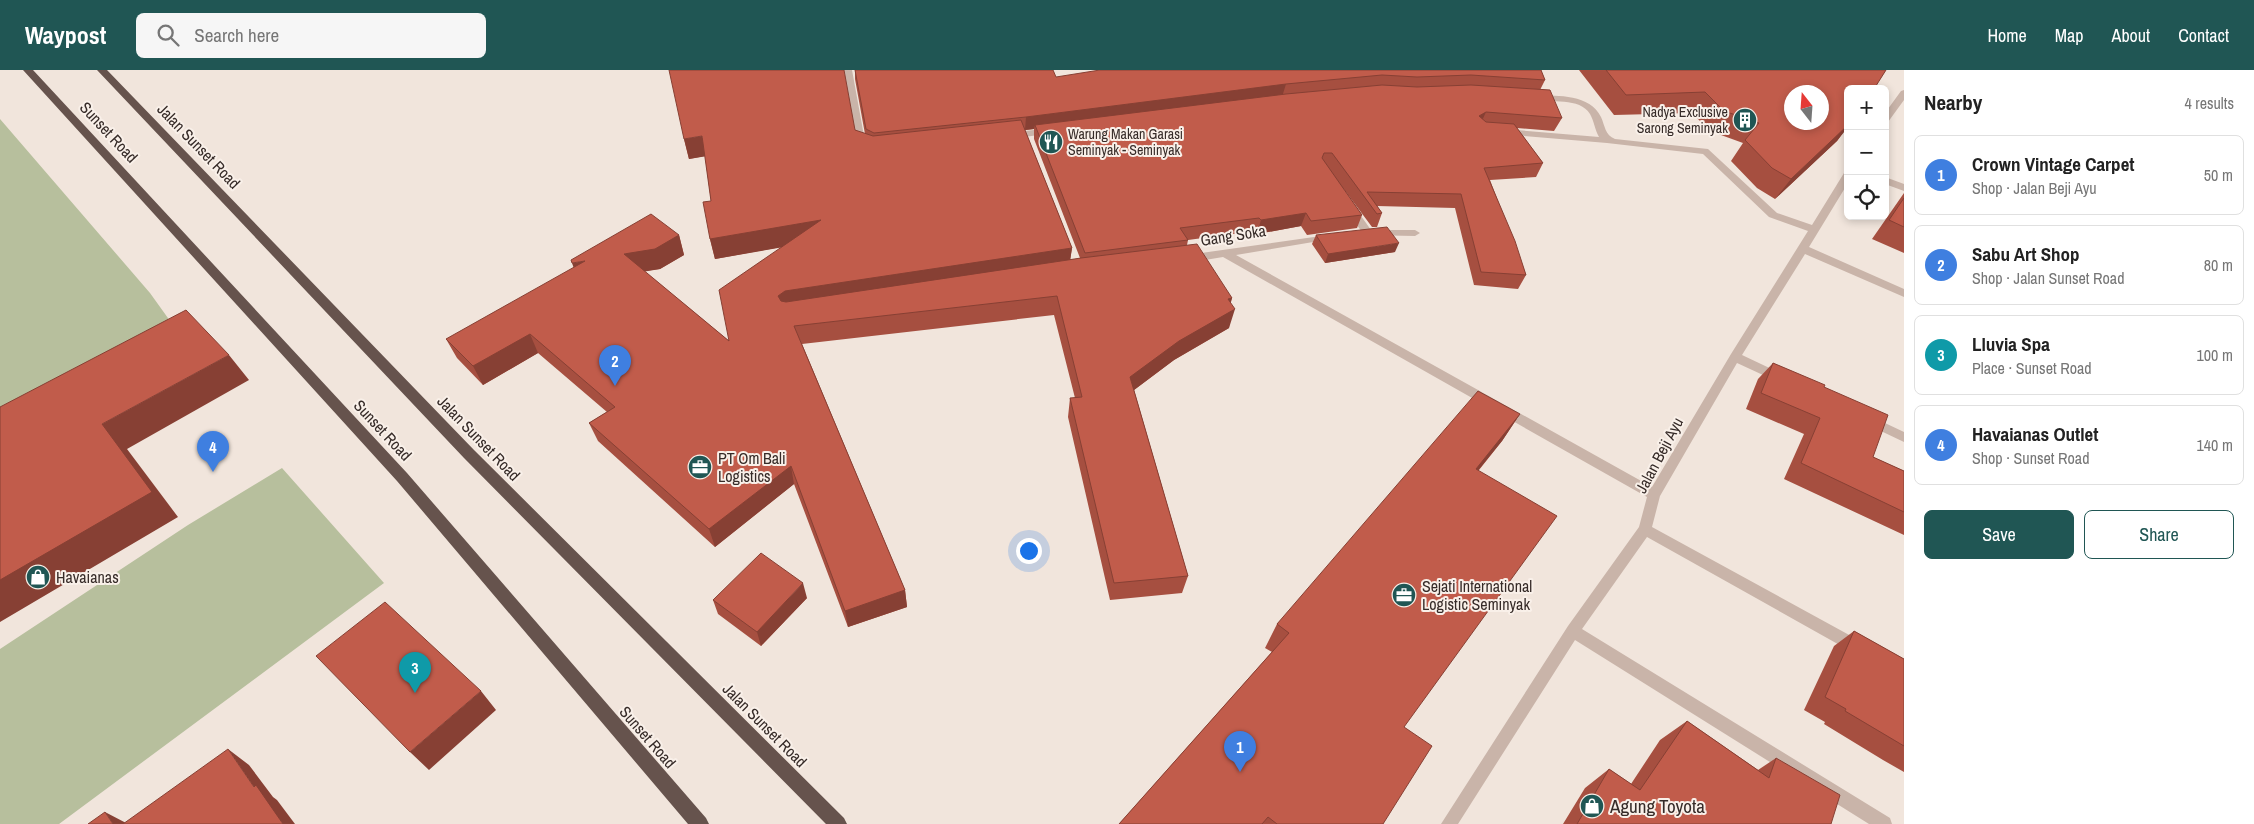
<!DOCTYPE html>
<meta charset="utf-8">
<style>
:root{--surface:#fff;--page:#f6f6f6;--text:#222;--muted:#767676;--line:#e0e0e0;--accent:#205654}
body{margin:0;font-family:"Archivo Narrow",sans-serif;background:var(--page);color:var(--text)}
.controls{position:absolute;right:15px;top:15px;display:grid;overflow:hidden;border-radius:8px;box-shadow:0 2px 8px #0003}
.controls button{width:45px;height:45px;display:grid;place-items:center;padding:0;border:0;border-bottom:1px solid var(--line);background:var(--surface);color:var(--text);font:25px sans-serif}
.compass{position:absolute;left:1784px;top:15px;width:45px;height:45px;border-radius:50%;background:var(--surface);box-shadow:0 2px 8px #0003;rotate:343deg}
.you{position:absolute;left:1028px;top:480px;width:18px;height:18px;margin:-12px;border:4px solid #fff;border-radius:50%;background:#1a73e8;box-shadow:0 0 0 8px #1a73e833}
.badge{display:grid;place-items:center;width:32px;height:32px;border-radius:50%;background:var(--accent);color:#fff;font-size:16px;font-weight:700}
.pin{position:absolute;translate:-50% -41px;filter:drop-shadow(0 1px 2px #0008)}
.pin::after{content:'';position:absolute;top:26px;width:18px;height:15px;background:inherit;clip-path:polygon(0 0,100% 0,50% 100%)}
.list{margin:0;padding:0;list-style:none}
h2{display:flex;justify-content:space-between;align-items:center;height:65px;margin:0;padding:0 20px;font-size:21px}
h2 small{font-size:16px;font-weight:400;color:var(--muted)}
.list li{display:grid;grid-template-columns:32px 1fr auto;gap:15px;align-items:center;box-sizing:border-box;height:80px;margin:0 10px 10px;padding:0 10px;border:1px solid var(--line);border-radius:8px}
.list b{display:block;font-size:19px;white-space:nowrap}
.list p{margin:0;font-size:16px;white-space:nowrap;color:var(--muted)}
.list em{font-size:16px;font-style:normal;color:var(--muted)}
.actions{display:flex;gap:10px;padding:15px 20px}
.actions a{flex:1;padding:11px 0;border:1px solid var(--accent);border-radius:8px;text-align:center;font-size:18px;color:var(--accent)}
.actions .main{background:var(--accent);color:#fff}
.icon{flex:none;width:28px;height:28px;fill:none;stroke:currentColor;stroke-width:2;stroke-linecap:round;stroke-linejoin:round}
.map{position:relative;flex:none;width:1904px;height:754px;overflow:hidden}
header{display:flex;align-items:center;gap:30px;box-sizing:border-box;height:70px;padding:0 25px;background:var(--accent);color:#fff}
header strong{font-size:24px}
nav{display:flex;gap:28px;margin-inline-start:auto;font-size:18px}
.search{width:350px;height:45px;background:var(--page);display:flex;align-items:center;gap:12px;box-sizing:border-box;padding:0 18px;border-radius:8px;color:var(--muted);font-size:19px}
main{display:flex}
aside{flex:1;background:var(--surface)}
.map>svg:first-child{display:block}
.green{fill:#b7bf9d}
.lines{fill:none;stroke-linecap:round;stroke-linejoin:round}
.minor{fill:#c9b4a9;fill-rule:evenodd}
.trunk{fill:#66534d;fill-rule:evenodd}
.wall{fill:#a64f40;fill-rule:evenodd}
.shaded-wall{fill:#874034}
.building{fill:#c15c4b;stroke:#874034;fill-rule:evenodd}
.labels{text-anchor:middle;dominant-baseline:central;stroke-width:4;stroke-linejoin:round;paint-order:stroke}
.far-poi-label{font-size:14px;fill:#362b28;stroke:#f9f0e9;text-anchor:end}
.street-label{font-size:16px;fill:#362b28;stroke:#f9f0e9}
.poi-label{font-size:16px;fill:#362b28;stroke:#f9f0e9;text-anchor:start}
.near-poi-label{font-size:19px;fill:#362b28;stroke:#f9f0e9;text-anchor:start}
</style>
<header>
<strong>Waypost</strong>
<div class="search"><svg class="icon" aria-label="search" viewBox="0 0 24 24"><circle cx="10" cy="10" r="6"/><path d="M15 15l6 6"/></svg>Search here</div>
<nav><a>Home</a><a>Map</a><a>About</a><a>Contact</a></nav>
</header>
<main>
<div class="map">
<svg width="1904" height="754" viewBox="0 0 1904 754">
<rect width="100%" height="100%" fill="#f1e5dc"/>
<!-- green -->
<path class="green" d="M0,49L150,223L183,269L0,369Z
M282,398L384,513L59,754H0V579L188,455Z"/>
<g class="lines">
<!-- minor -->
<path class="minor" d="M844,0H852L866,77L861,80L858,79L854,72Z
M1904,20V30L1888,52L1885,53V43L1901,21Z
M1537,25C1558,26 1590,24 1601,47C1605,56 1605,65 1615,69L1708,79L1777,143L1812,155L1844,103L1848,102V113L1809,177L1904,219V227L1805,184L1742,285L1784,305L1786,308L1784,311H1776L1737,293L1660,426L1652,457L1862,572L1864,577L1862,582L1857,584L1852,582L1647,467L1582,559L1890,748L1892,754H1869L1575,570L1458,754H1441L1568,556L1639,457L1647,427L1223,187L1187,193L1182,189L1187,185L1335,164L1336,166L1331,169L1236,185L1652,417L1731,284L1808,161L1769,147L1703,84L1607,73L1501,64V60L1504,59L1599,67C1595,60 1594,51 1590,44C1580,27 1550,33 1534,30L1532,28Z
M1049,58L1054,61L1052,63L1010,69L1005,66L1010,63Z
M1885,107L1904,114V121L1885,114Z
M1350,135L1354,136L1371,160H1415L1420,163L1415,166L1364,165L1345,138Z
M1868,345L1904,362V372L1864,353L1862,350L1864,347Z"/>
<!-- trunk -->
<path class="trunk" d="M23,0H33L407,403L706,748L709,754H688L397,411Z
M97,0H107L474,380L844,748L847,754H826L464,388Z"/>
</g>
<!-- wall -->
<path class="wall" d="M855,0L1056,7L1541,0L1545,10L1540,20L1562,48L1554,61L1517,58L1543,93L1536,107L1490,110L1526,205L1518,219L1474,215L1455,138L1377,136L1382,143L1377,157H1372L1340,114L1362,145L1357,158L1307,165L1301,156L1257,164L1255,161L1188,170L1187,175L1232,228L1231,232L1229,258L1174,290L1134,320L1188,506L1182,523L1110,530L1068,347L1070,328H1075L1054,245L802,274L905,520L907,537L848,557L794,414L715,477L598,371L589,353L607,342L538,283L483,315L457,288L446,269L679,165L684,185L660,199L644,201L729,271L781,177L715,189L710,169L711,131L705,86L689,89L684,69L855,60L865,64L855,9ZM1034,59V69L1080,188L1070,190L1072,178L1025,60Z
M1579,0H1886L1837,71L1775,129L1757,118L1731,91L1743,73L1710,61L1692,43L1614,45Z
M1904,123V183L1872,169Z
M1316,165L1395,182L1325,193L1312,174Z
M1773,293L1824,317L1873,387L1904,401V465L1784,409L1804,364L1746,339L1758,309Z
M1520,344L1502,371L1479,400L1404,657L1383,754H1119L1272,582L1265,578L1277,554Z
M807,528L761,576L718,544L713,530Z
M1854,561L1904,589V702L1883,690L1824,654L1825,652L1804,640L1834,576Z
M1687,651L1758,700L1776,688L1831,754H1563L1585,718L1609,699L1631,714L1660,670Z"/>
<!-- shaded-wall -->
<path class="shaded-wall" d="M1286,14L1282,27L1035,55L1034,59L1025,60L1026,47Z
M1486,42L1480,55L1479,46Z
M1848,55V57L1837,71L1775,129L1791,109Z
M702,66L707,86L689,89L684,69Z
M1306,143L1301,156L1257,164L1261,150Z
M821,150L824,170L715,189L710,169Z
M679,165L684,185L660,199L630,204L624,184Z
M1399,173L1395,182L1325,193L1328,184Z
M1072,178L1069,198L781,245L778,226L785,221Z
M585,191L579,213L572,193Z
M1232,228L1227,243L1235,239L1229,258L1174,290L1126,326L1130,307L1228,229Z
M530,264L538,283L483,315L473,296Z
M229,285L249,310L127,379L178,447L0,552V510L102,354Z
M1520,344L1502,371L1458,425L1476,399Z
M791,396L794,414L715,477L709,459Z
M803,513L807,528L761,576L757,562Z
M905,520L907,537L848,557L845,541Z
M481,621L496,640L429,700L410,682Z
M228,679L249,695L273,727L277,730L295,754H283L254,717Z
M105,742L128,754H113Z"/>
<!-- building -->
<path class="building" d="M669,0H844L855,60L873,66L1021,50L1072,178L785,221L778,226L781,231L786,232L1081,188L1197,174L1232,228L1228,229L1235,239L1179,271L1130,307L1188,506L1114,513L1070,328L1082,327L1057,226L794,256L905,520L845,541L791,396L709,459L589,353L615,337L530,264L473,296L446,269L585,191L572,193L571,190L651,144L679,165L655,179L624,184L729,271L719,220L821,150L710,169L703,132L711,131L702,66L684,69Z
M855,0H1053L1056,7L1100,0H1541L1545,10L1471,5L1417,7L1382,5L1286,14L1026,47L874,63L866,59Z
M1606,0H1886L1874,19H1848V55L1791,109L1772,98L1745,70L1759,53L1724,41L1705,22L1626,25ZM1792,22H1822V52H1792Z
M1382,15L1417,17L1471,15L1550,20L1562,48L1486,42L1479,46L1486,52L1514,54L1543,93L1484,98L1515,171L1526,205L1481,202L1461,124L1367,122L1382,143L1377,144L1332,83H1324L1322,88L1362,145L1311,151L1306,143L1261,150L1259,148L1180,158L1188,170L1085,183L1035,55L1286,24Z
M1904,128V157L1889,150Z
M1387,157L1399,173L1328,184L1316,165Z
M186,240L229,285L102,354L152,422L0,510V337Z
M1773,293L1825,315L1824,317L1888,345L1873,387L1904,401V442L1801,393L1820,348L1761,323Z
M1478,321L1520,344L1476,399L1557,446L1404,657L1432,676L1383,754H1277L1268,747L1262,754H1119L1289,563L1277,554Z
M761,483L803,513L757,562L713,530Z
M385,532L481,621L410,682L316,586Z
M1854,561L1904,589V676L1845,641L1846,639L1825,627Z
M1687,651L1769,708L1776,688L1840,725L1831,754H1577L1609,699L1640,720Z
M228,679L254,717L256,715L283,754H123Z
M105,742L113,754H88Z"/>
<!-- icons -->
<defs>
<g id="building-disc" transform="scale(1.25)"><circle r="9.5" fill="#205654" stroke="#f9f0e9"/><path d="M-4-6H4V6H1V3H-1V6H-4ZM-2.5-4.3h1.7v1.8h-1.7ZM.8-4.3h1.7v1.8H.8ZM-2.5-1h1.7V.8h-1.7ZM.8-1h1.7V.8H.8Z" fill="#fff"/></g>
<g id="restaurant-disc" transform="scale(1.25)"><circle r="9.5" fill="#205654" stroke="#f9f0e9"/><path d="M-5-6h1v4h1v-4h1v4h1v-4h1v5L-1.5 .5V6h-2V.5L-5-1ZM5-6V6H3V1.5H1.5Q1.5-4 5-6Z" fill="#fff"/></g>
<g id="office-disc" transform="scale(1.25)"><circle r="9.5" fill="#205654" stroke="#f9f0e9"/><path d="M-6-3h4V-5.5h4V-3h4V5H-6ZM-1-4.5V-3h2v-1.5ZM-6 0V1H6V0Z" fill="#fff"/></g>
<g id="shop-disc" transform="scale(1.25)"><circle r="9.5" fill="#205654" stroke="#f9f0e9"/><path d="M-5-2.5h2.3a2.7 3.5 0 0 1 5.4 0H5L5.5 6h-11ZM-1.5-2.5h3a1.5 2.3 0 0 0-3 0Z" fill="#fff"/></g>
</defs>
<g fill-rule="evenodd">
<use href="#building-disc" x="1745" y="50"/>
<use href="#restaurant-disc" x="1051" y="72"/>
<use href="#office-disc" x="700" y="397"/>
<use href="#shop-disc" x="38" y="507"/>
<use href="#office-disc" x="1404" y="525"/>
<use href="#shop-disc" x="1592" y="736"/>
</g>
<g class="labels">
<!-- far-poi labels -->
<g class="far-poi-label">
<text x="1728" y="42">Nadya Exclusive<tspan x="1728" dy="16">Sarong Seminyak</tspan></text>
<text x="1068" y="64" text-anchor="start">Warung Makan Garasi<tspan x="1068" dy="16">Seminyak - Seminyak</tspan></text>
</g>
<!-- street labels -->
<g class="street-label">
<text transform="translate(109 62) rotate(47)">Sunset Road</text>
<text transform="translate(199 76) rotate(46)">Jalan Sunset Road</text>
<text transform="translate(1233 165) rotate(-9)">Gang Soka</text>
<text transform="translate(383 360) rotate(47)">Sunset Road</text>
<text transform="translate(479 368) rotate(46)">Jalan Sunset Road</text>
<text transform="translate(1659 385) rotate(-62)">Jalan Beji Ayu</text>
<text transform="translate(765 655) rotate(45)">Jalan Sunset Road</text>
<text transform="translate(648 667) rotate(49)">Sunset Road</text>
</g>
<!-- poi labels -->
<g class="poi-label">
<text x="718" y="388">PT Om Bali<tspan x="718" dy="18">Logistics</tspan></text>
<text x="56" y="507">Havaianas</text>
<text x="1422" y="516">Sejati International<tspan x="1422" dy="18">Logistic Seminyak</tspan></text>
</g>
<!-- near-poi labels -->
<g class="near-poi-label">
<text x="1610" y="736">Agung Toyota</text>
</g>
</g>
</svg>
<div class="controls">
<button>+</button>
<button>−</button>
<button><svg class="icon" aria-label="locate" viewBox="0 0 24 24"><circle cx="12" cy="12" r="6"/><path d="M12 2v4M12 18v4M2 12h4M18 12h4"/></svg></button>
</div>
<svg class="compass" viewBox="-18 -18 36 36"><path d="M0-13l5 13h-10z" fill="#e53935"/><path d="M0 13l5-13h-10z" fill="#767676"/></svg>
<div class="you"></div>
<div class="pin badge" style="left:1240px;top:702px;background:#3f7fe0">1</div>
<div class="pin badge" style="left:615px;top:316px;background:#3f7fe0">2</div>
<div class="pin badge" style="left:415px;top:623px;background:#0f9aa8">3</div>
<div class="pin badge" style="left:213px;top:402px;background:#3f7fe0">4</div>
</div>
<aside>
<h2>Nearby<small>4 results</small></h2>
<ul class="list">
<li><span class="badge" style="background:#3f7fe0">1</span><div><b>Crown Vintage Carpet</b><p>Shop · Jalan Beji Ayu</p></div><em>50 m</em></li>
<li><span class="badge" style="background:#3f7fe0">2</span><div><b>Sabu Art Shop</b><p>Shop · Jalan Sunset Road</p></div><em>80 m</em></li>
<li><span class="badge" style="background:#0f9aa8">3</span><div><b>Lluvia Spa</b><p>Place · Sunset Road</p></div><em>100 m</em></li>
<li><span class="badge" style="background:#3f7fe0">4</span><div><b>Havaianas Outlet</b><p>Shop · Sunset Road</p></div><em>140 m</em></li>
</ul>
<div class="actions"><a class="main">Save</a><a>Share</a></div>
</aside>
</main>
